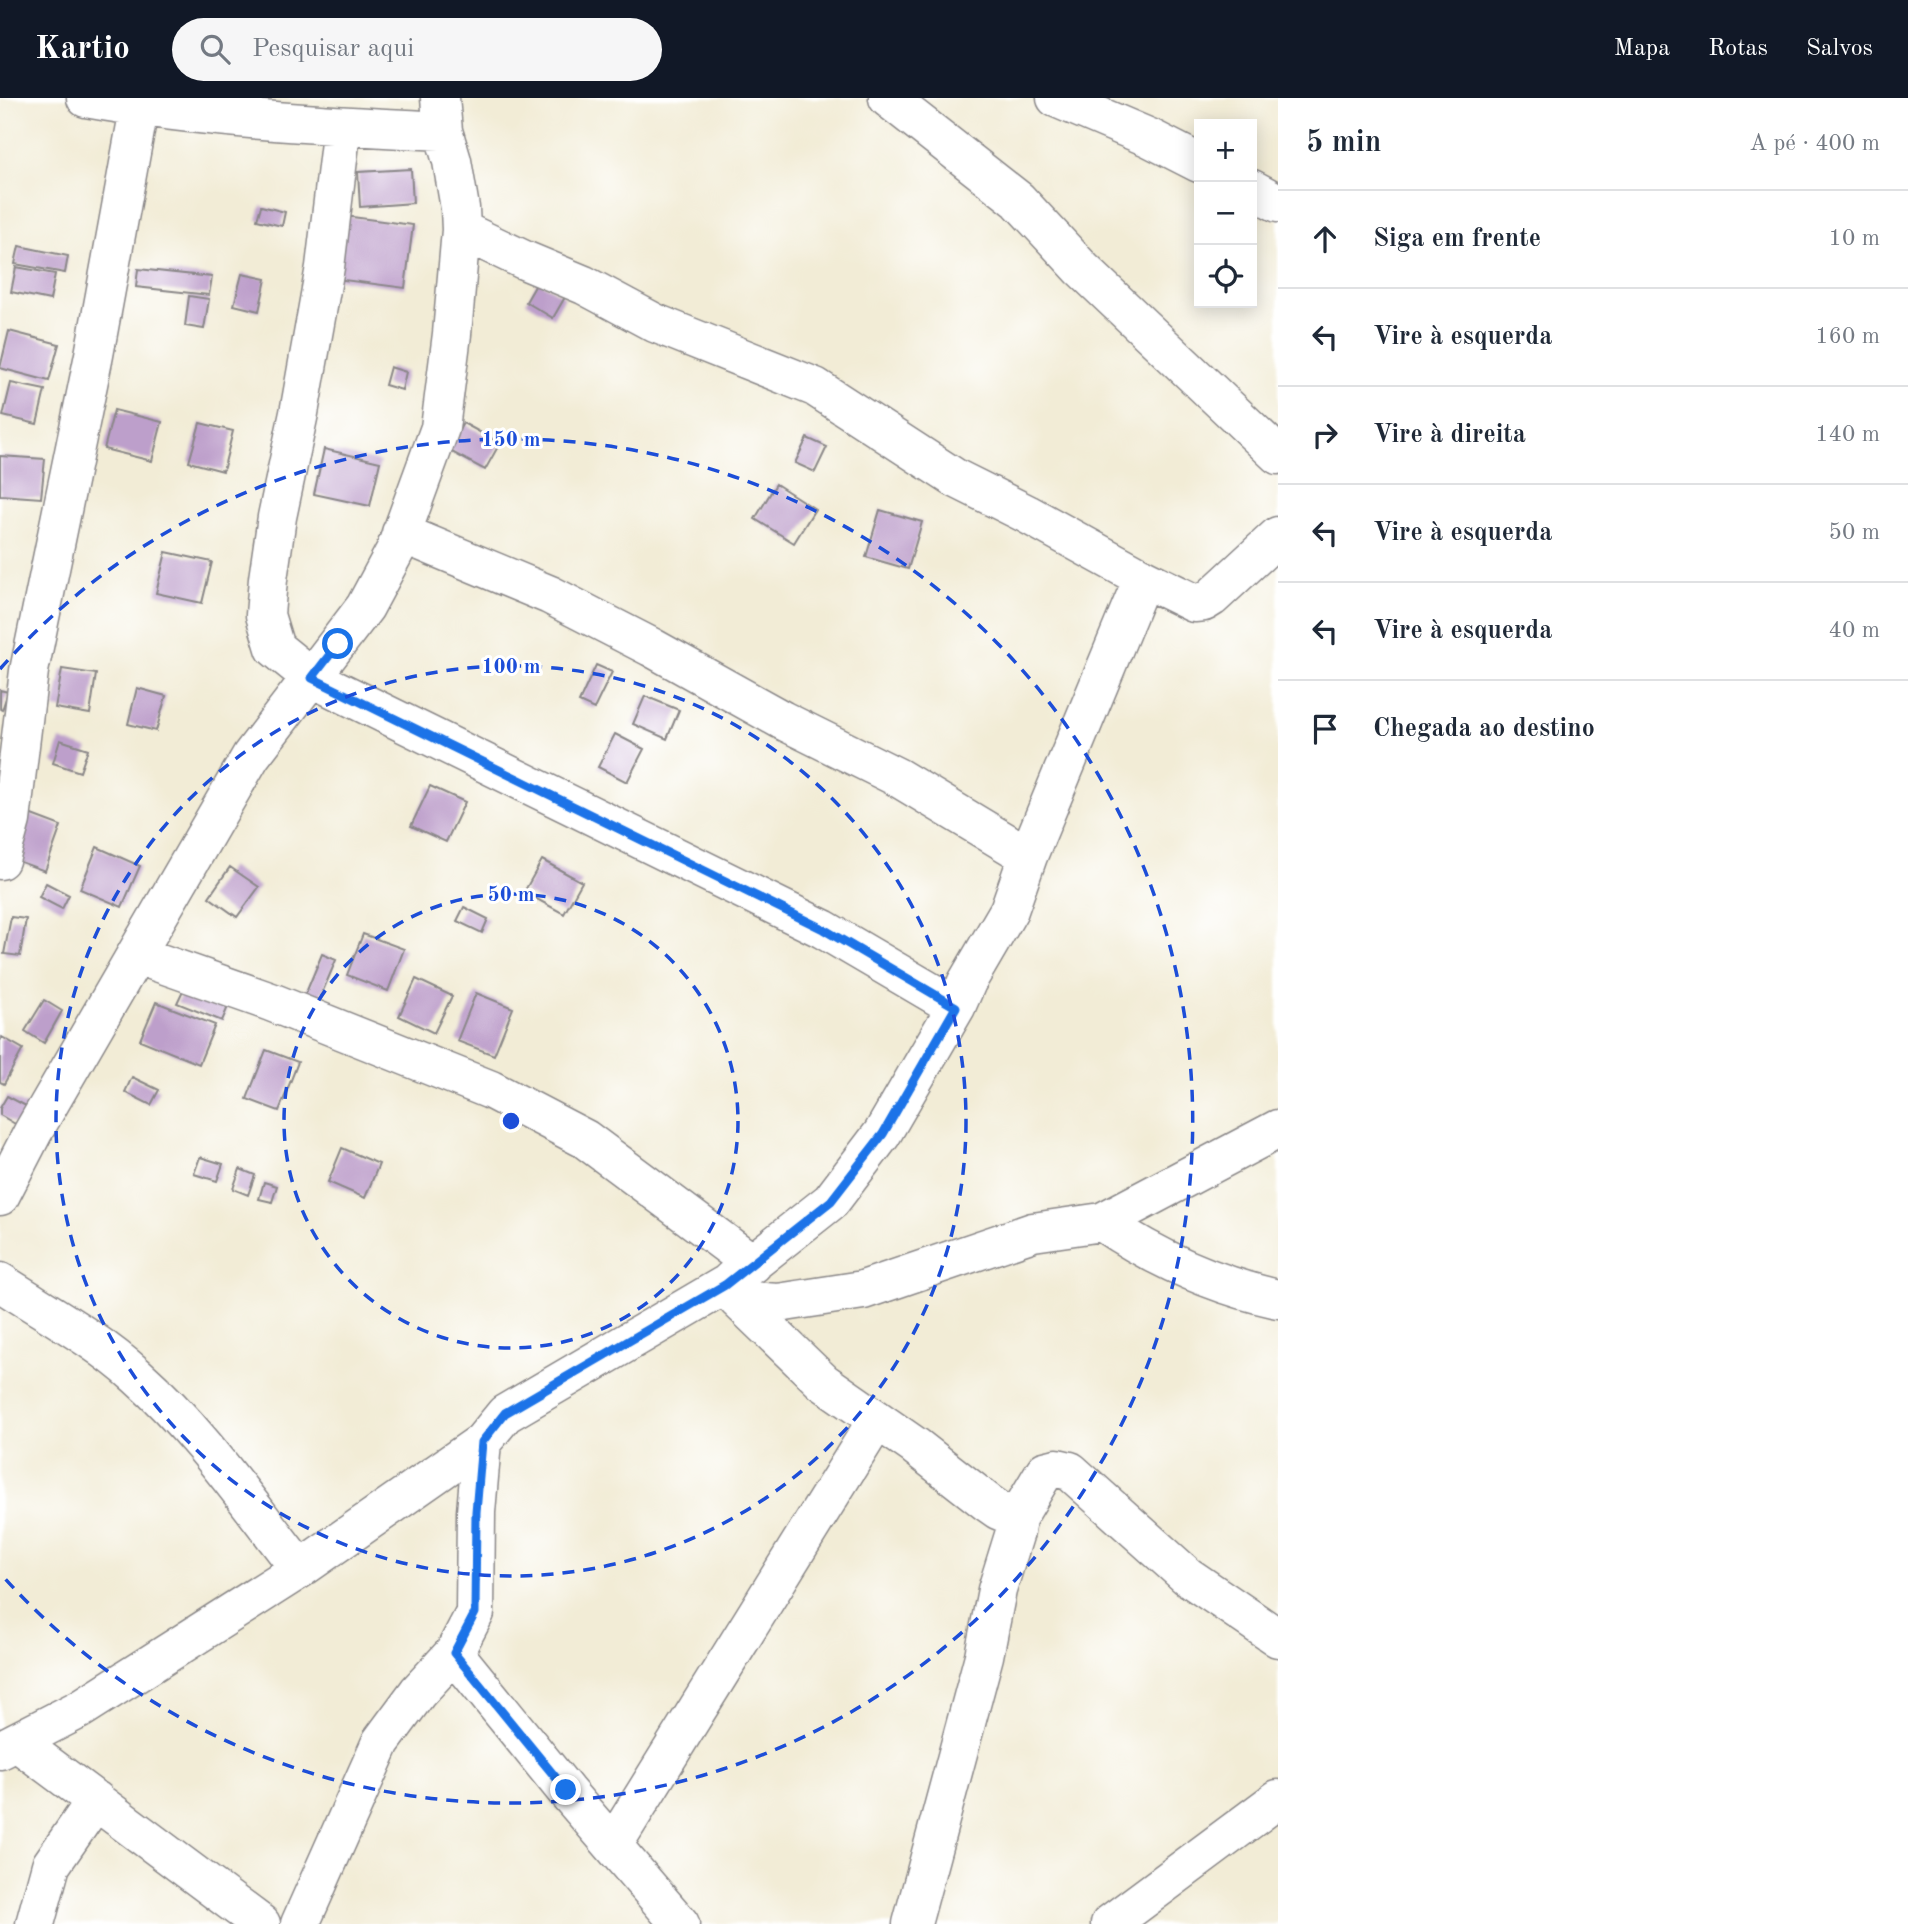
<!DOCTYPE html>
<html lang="pt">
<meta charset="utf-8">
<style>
:root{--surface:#fff;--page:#f6f6f7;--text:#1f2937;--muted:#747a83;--line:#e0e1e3;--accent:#111827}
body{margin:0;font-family:"Old Standard TT",serif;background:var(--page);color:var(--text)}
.controls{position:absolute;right:21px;top:21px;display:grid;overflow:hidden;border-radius:0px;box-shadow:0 4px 18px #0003}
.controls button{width:63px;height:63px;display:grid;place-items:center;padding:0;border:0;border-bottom:2px solid var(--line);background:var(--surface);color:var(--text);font:35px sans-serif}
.stop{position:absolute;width:21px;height:21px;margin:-16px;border:5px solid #1a73e8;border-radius:50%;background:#fff}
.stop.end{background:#1a73e8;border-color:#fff;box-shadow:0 2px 7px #0008}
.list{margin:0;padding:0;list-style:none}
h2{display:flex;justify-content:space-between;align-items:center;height:91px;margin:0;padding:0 28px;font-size:30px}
h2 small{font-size:23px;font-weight:400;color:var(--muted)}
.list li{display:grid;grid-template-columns:46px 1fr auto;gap:21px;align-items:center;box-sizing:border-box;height:98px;padding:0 28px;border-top:2px solid var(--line)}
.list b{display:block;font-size:26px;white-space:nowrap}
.list em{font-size:23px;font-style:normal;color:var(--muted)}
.icon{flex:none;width:38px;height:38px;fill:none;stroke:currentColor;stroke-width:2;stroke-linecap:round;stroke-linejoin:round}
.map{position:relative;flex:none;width:1278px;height:1826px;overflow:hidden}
header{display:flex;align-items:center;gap:42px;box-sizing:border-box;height:98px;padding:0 35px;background:var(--accent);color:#fff}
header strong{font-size:33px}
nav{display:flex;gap:38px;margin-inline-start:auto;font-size:24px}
.search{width:490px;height:63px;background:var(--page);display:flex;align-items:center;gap:18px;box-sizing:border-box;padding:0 24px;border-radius:38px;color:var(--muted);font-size:26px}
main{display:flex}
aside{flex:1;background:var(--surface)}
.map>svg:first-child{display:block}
.building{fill:#bd9fcb}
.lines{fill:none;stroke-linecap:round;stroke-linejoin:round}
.minor-casing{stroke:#8a8788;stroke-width:41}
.minor{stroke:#fff;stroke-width:38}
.route{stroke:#1a73e8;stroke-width:9}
.ring{fill:none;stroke:#1d4ed8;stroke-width:3.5;stroke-dasharray:12 9}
.centre{fill:#1d4ed8;stroke:#fff;stroke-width:3.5}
.ring-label{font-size:21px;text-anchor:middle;font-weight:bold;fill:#1d4ed8;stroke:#fff;stroke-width:6;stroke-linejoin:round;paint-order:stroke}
</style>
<header>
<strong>Kartio</strong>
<div class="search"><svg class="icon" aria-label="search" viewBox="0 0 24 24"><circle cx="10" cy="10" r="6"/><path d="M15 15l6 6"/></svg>Pesquisar aqui</div>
<nav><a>Mapa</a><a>Rotas</a><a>Salvos</a></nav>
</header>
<main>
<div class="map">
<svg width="1278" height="1826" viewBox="0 0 1278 1826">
<rect width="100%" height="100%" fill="#fff"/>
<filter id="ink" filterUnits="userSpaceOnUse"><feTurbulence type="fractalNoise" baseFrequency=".0143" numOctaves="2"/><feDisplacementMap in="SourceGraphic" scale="14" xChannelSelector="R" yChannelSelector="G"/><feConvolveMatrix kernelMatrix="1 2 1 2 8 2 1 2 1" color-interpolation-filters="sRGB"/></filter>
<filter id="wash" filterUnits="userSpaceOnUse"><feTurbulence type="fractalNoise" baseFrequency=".00686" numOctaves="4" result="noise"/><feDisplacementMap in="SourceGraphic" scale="28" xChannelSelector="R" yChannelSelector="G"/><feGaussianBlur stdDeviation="1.57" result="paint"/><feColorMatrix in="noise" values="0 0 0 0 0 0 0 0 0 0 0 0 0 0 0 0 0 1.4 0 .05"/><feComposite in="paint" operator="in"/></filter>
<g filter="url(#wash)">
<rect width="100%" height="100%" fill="#f2ecd6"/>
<g id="blocks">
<!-- building -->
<path class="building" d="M411,71L413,105L360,109L358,74Z
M261,108L285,114L282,128L257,122Z
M337,117L413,127L405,190L328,180Z
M19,148L68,158L65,175L15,166Z
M16,169L55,176L50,202L11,194Z
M138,171L212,179L209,197L136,189Z
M242,176L266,181L259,213L234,207Z
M538,183L565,199L553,220L526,204Z
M189,198L209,201L204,231L185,228Z
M9,233L59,246L49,283L0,270Z
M390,269L406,274L402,292L385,287Z
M11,285L45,292L37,326L3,318Z
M114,312L162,324L152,363L104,351Z
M200,325L233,333L223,373L189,364Z
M463,325L500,345L485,372L448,352Z
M807,340L827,349L815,374L795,365Z
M324,351L380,364L370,408L314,396Z
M0,358L45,361L41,400L0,397Z
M776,386L815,411L794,445L755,421Z
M880,412L922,424L908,471L866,459Z
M166,454L212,464L202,505L156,495Z
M596,567L612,574L594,611L579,604Z
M62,571L96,576L90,616L55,610Z
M137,590L166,598L156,633L128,626Z
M0,592L8,594L2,612L0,611Z
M645,598L679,612L667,641L633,626Z
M615,636L644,651L627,684L598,669Z
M60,642L88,651L80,674L53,665Z
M430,688L465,704L446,744L411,728Z
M29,716L61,728L45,773L12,761Z
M97,749L140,768L122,809L80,791Z
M542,762L582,784L564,816L524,794Z
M230,769L259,789L237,819L209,799Z
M46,785L69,797L62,811L39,799Z
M464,809L488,821L482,835L457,823Z
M11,819L26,821L20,858L4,856Z
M363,836L404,851L388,893L347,877Z
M322,856L336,862L317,907L303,902Z
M416,881L452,898L434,935L399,918Z
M186,886L230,904L222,923L177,905Z
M476,895L513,910L494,957L457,943Z
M44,902L62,913L44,945L25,933Z
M156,904L215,927L199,966L140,942Z
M2,939L23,951L4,986L0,984V943Z
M266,952L298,964L279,1013L247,1001Z
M132,979L159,992L151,1007L125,994Z
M7,998L28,1009L17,1027L0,1017V1010Z
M342,1050L379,1066L365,1100L328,1084Z
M200,1059L223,1066L217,1083L194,1076Z
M240,1071L255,1077L248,1097L233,1091Z
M264,1084L277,1088L272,1104L259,1101Z"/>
</g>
</g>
<g filter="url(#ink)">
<use href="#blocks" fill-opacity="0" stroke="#8a8788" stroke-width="2"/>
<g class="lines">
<!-- minor casing -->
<g class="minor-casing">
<path id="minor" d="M86,0C203,21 324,27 443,33
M440,0L443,33L452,63L460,110L461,132L524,162L584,187L655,225L815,289L955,380L1027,416L1143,480L1194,505L1204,504L1212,499L1278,438
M888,0L1018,102L1082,171L1278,357
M1056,0L1150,40L1199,65
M342,28L325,169L299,315L277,419L268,481L265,517L275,550L312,580L823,831L956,909L967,884L1009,812L1028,758L1143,480
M1252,91L1278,105
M401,435L550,497L651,549L782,622L897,679L1028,758
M0,762L11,722L29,573L94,257L141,0
M137,857L271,904L491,992L585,1041L753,1166
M0,1098L33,1034L251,658L365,509L395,453L440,330L452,236L461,132
M1102,1124L1278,1031
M731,1182L831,1103L882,1036L956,909
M0,1184C46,1214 96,1241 137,1278C200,1334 248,1405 300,1471
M738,1202L778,1205L863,1192L1033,1134L1102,1124C1155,1160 1215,1187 1278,1201
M454,1555L566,1693L680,1826
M17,1644L261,1826
M0,1652L80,1611L300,1471L482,1344
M613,1747L877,1322
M35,1826L51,1767L96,1702
M300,1826L381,1644L418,1594L454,1555L475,1515L476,1414L482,1344L505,1316L725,1187L738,1202L823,1284L915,1348L988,1405L998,1412L1017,1420L1045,1373L1057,1370L1070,1373L1187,1478L1278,1540
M912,1826L984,1558L997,1492L1015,1434L1017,1420
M1110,1826L1278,1701"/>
</g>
<!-- minor -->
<use href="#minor" class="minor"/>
</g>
</g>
<g class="lines" filter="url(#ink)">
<!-- route -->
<path class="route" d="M338,546L312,580L823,831L956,909L883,1036L831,1103L725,1187L505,1315L482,1344L476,1414L475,1515L454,1555L566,1692"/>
</g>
<!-- distance rings -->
<g class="ring">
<circle cx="511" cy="1023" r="227"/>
<circle cx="511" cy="1023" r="455"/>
<path d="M0 571A682 682 0 1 1 0 1475"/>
</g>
<circle cx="511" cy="1023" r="10" class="centre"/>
<g class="ring-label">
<text x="511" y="348">150 m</text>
<text x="511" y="575">100 m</text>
<text x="511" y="803">50 m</text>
</g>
</svg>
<div class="controls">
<button>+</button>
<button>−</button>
<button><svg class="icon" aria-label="locate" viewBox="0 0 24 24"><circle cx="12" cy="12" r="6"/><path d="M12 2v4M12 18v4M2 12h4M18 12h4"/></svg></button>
</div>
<div class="stop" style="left:338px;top:546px"></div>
<div class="stop end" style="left:566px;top:1692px"></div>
</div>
<aside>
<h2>5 min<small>A pé · 400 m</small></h2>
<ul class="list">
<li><svg class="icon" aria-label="ahead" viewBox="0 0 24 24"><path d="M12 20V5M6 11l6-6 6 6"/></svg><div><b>Siga em frente</b></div><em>10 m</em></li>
<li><svg class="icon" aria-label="left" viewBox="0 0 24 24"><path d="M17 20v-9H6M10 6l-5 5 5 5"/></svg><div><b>Vire à esquerda</b></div><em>160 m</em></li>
<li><svg class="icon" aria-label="right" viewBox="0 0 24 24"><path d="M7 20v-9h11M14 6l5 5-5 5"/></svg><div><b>Vire à direita</b></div><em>140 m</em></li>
<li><svg class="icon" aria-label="left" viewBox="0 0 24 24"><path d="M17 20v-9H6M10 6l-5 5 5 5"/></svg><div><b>Vire à esquerda</b></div><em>50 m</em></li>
<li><svg class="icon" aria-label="left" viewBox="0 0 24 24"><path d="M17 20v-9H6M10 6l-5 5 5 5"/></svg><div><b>Vire à esquerda</b></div><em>40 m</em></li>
<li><svg class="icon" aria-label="arrive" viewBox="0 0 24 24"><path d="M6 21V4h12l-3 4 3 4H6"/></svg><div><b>Chegada ao destino</b></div></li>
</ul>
</aside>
</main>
